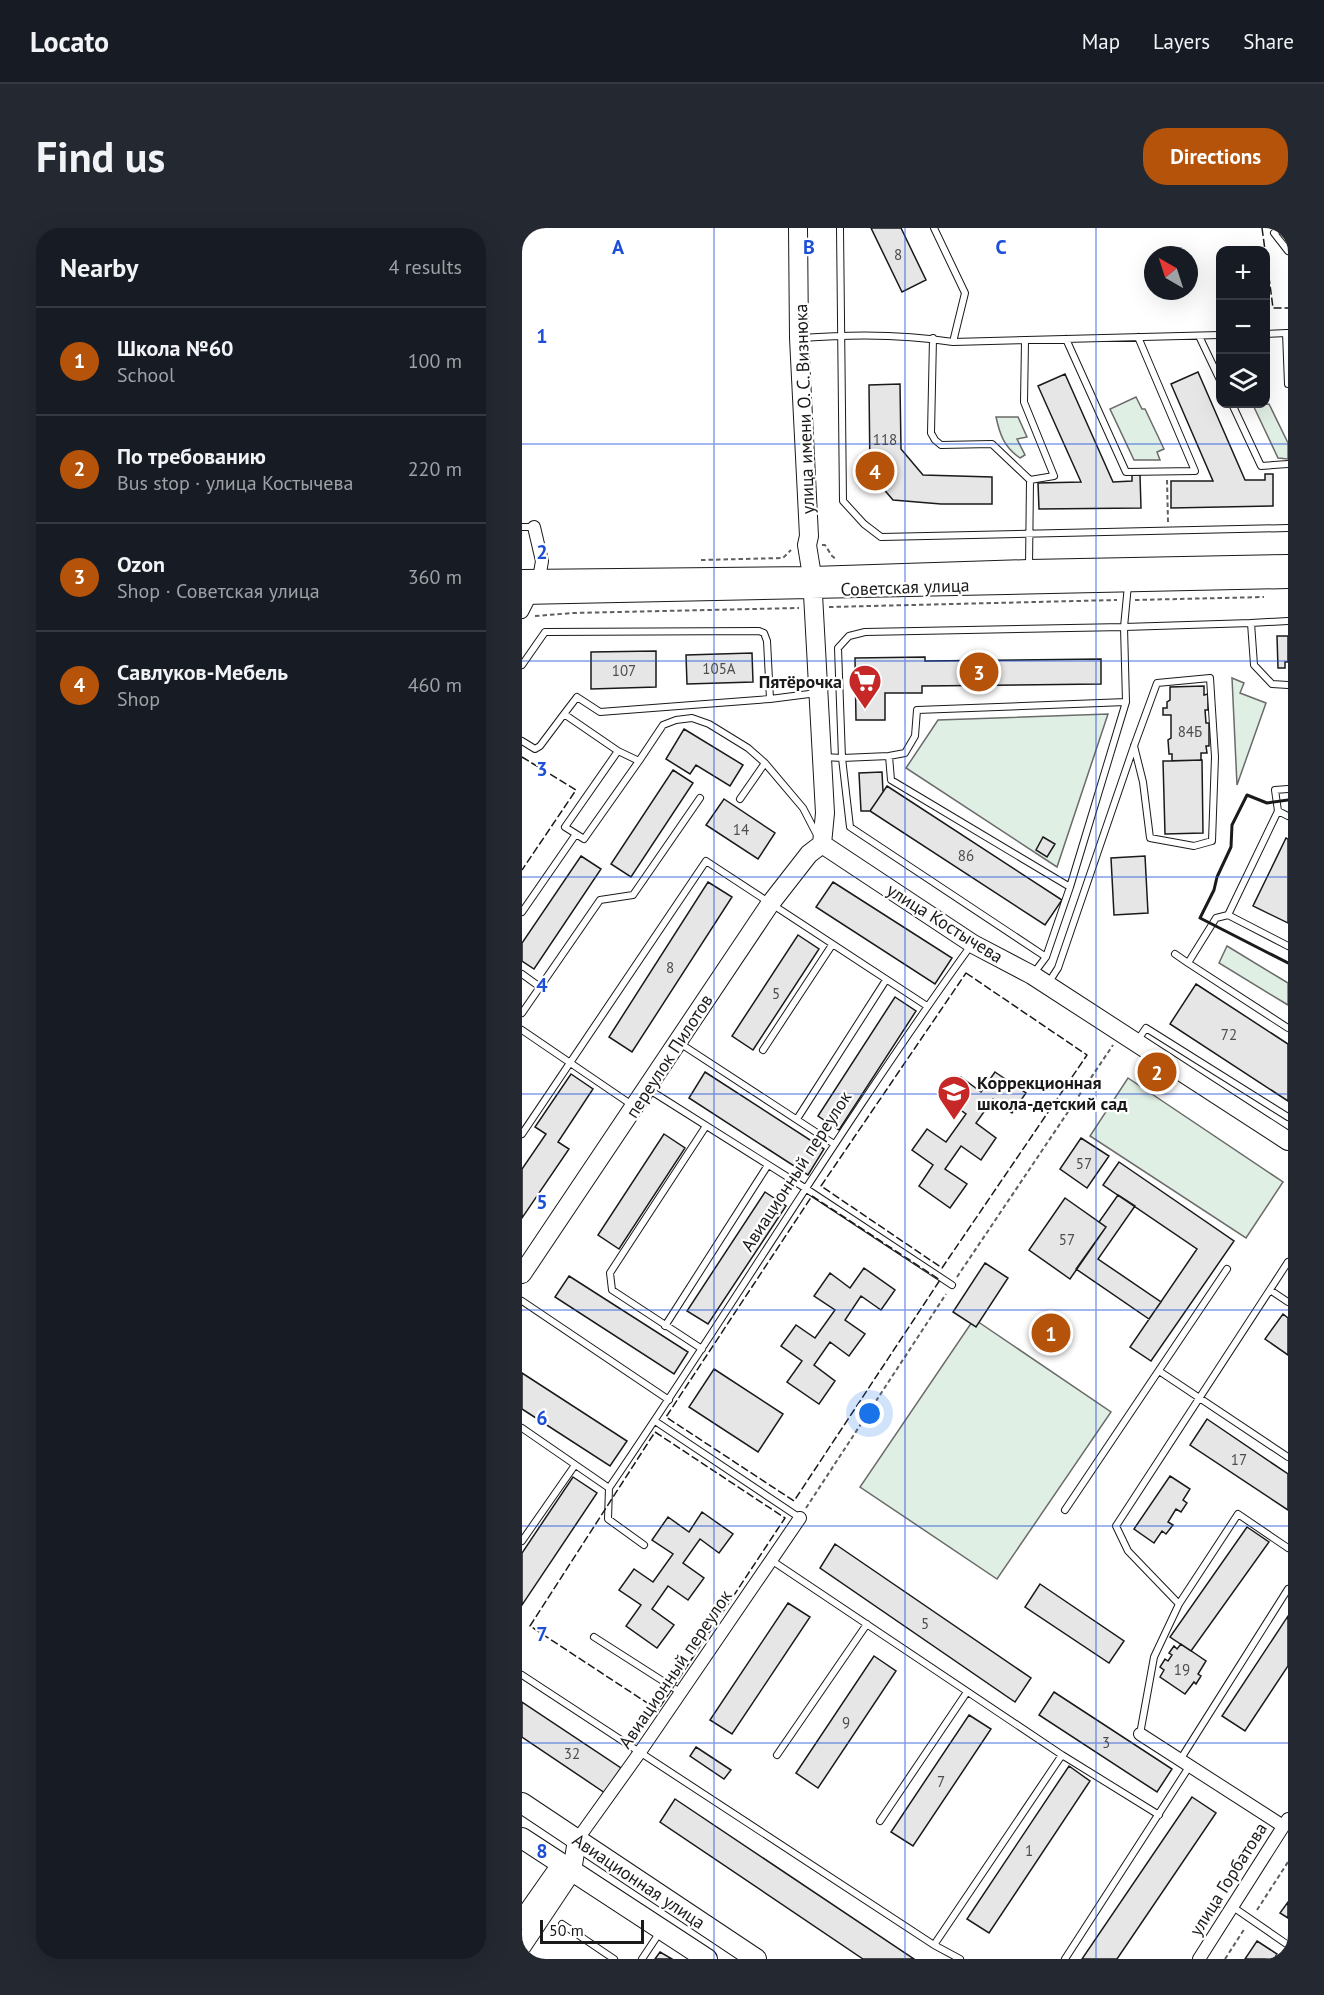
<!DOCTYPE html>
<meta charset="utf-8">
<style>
:root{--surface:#171b24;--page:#242831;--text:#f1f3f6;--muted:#9ea1a6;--line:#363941;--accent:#b45309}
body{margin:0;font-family:"PT Sans",sans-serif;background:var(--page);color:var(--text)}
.controls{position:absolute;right:18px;top:18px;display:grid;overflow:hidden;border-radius:12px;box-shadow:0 6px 24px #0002}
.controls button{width:54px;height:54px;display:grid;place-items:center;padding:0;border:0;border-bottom:2px solid var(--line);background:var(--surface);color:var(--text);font:30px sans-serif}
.compass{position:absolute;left:622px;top:18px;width:54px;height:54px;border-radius:50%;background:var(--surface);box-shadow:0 6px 24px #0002;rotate:321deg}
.scale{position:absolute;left:18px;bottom:15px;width:104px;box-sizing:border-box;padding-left:6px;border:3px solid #1a1a1a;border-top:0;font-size:16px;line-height:21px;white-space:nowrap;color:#1a1a1a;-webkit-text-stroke:4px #fff;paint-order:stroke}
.you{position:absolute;left:348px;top:1186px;width:21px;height:21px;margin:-15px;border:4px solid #fff;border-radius:50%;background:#1a73e8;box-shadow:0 0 0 9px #1a73e833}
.badge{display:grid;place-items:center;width:39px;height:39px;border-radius:50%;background:var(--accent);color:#fff;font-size:20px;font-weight:700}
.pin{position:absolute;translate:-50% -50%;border:3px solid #fff;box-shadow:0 2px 6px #0006}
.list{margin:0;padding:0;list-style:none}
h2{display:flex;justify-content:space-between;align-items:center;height:78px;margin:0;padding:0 24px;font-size:26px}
h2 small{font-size:20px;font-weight:400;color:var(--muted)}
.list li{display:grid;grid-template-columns:39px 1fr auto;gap:18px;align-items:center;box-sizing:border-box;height:108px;padding:0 24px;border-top:2px solid var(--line)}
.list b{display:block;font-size:22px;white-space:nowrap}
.list p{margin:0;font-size:20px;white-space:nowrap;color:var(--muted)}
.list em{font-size:20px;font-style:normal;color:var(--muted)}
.icon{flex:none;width:33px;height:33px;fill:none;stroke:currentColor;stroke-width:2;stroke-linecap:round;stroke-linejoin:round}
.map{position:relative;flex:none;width:766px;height:1731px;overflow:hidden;border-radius:24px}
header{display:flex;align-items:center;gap:36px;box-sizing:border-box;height:84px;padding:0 30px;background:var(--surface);border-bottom:2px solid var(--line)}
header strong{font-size:28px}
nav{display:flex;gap:33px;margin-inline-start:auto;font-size:21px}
.intro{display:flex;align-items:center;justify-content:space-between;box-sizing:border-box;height:144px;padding:0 36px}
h1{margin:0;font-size:42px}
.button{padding:15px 27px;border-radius:24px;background:var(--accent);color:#fff;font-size:21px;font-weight:700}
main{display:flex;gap:36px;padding:0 36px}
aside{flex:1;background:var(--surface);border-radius:24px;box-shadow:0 6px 24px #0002}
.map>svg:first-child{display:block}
.green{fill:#e0efe3;stroke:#6a6a6a;stroke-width:1.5}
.building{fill:#e6e6e6;stroke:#1a1a1a;stroke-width:1.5}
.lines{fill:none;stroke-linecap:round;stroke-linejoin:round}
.lane-casing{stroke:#1a1a1a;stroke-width:8}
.street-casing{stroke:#1a1a1a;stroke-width:14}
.secondary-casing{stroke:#1a1a1a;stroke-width:20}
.primary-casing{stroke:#1a1a1a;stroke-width:22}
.path{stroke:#5f5f5f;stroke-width:2;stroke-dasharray:4.5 3;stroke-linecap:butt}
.lane{stroke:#fff;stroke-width:6}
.street{stroke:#fff;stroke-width:12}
.secondary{stroke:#fff;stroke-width:18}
.primary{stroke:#fff;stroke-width:20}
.fence{stroke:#1a1a1a;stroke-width:1.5;stroke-dasharray:8 3;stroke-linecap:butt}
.wall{stroke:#1a1a1a;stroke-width:3}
.grid{fill:none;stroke:#1d4ed8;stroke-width:1.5;stroke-opacity:0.55}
.labels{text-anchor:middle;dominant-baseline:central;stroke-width:4.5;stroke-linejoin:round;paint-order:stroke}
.number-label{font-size:15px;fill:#4d4d4d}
.street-label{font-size:18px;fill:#1a1a1a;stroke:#fff}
.poi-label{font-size:18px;font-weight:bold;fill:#1a1a1a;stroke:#fff;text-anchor:end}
.grid-label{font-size:20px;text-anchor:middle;font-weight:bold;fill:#1d4ed8;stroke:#fff;stroke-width:4.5;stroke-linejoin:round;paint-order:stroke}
</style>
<header>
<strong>Locato</strong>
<nav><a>Map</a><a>Layers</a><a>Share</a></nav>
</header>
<div class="intro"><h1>Find us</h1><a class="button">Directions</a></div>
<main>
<aside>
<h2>Nearby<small>4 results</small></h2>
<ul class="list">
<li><span class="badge">1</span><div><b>Школа №60</b><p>School</p></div><em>100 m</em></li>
<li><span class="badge">2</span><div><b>По требованию</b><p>Bus stop · улица Костычева</p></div><em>220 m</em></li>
<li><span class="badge">3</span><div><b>Ozon</b><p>Shop · Советская улица</p></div><em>360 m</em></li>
<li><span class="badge">4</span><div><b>Савлуков-Мебель</b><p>Shop</p></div><em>460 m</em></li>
</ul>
</aside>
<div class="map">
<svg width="766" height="1731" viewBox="0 0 766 1731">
<rect width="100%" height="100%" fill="#fff"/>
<!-- green -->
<path class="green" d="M614,169L620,181H623L642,221L635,224L638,232H612L588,181Z
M747,176L766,215V231L756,230L731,177Z
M474,189H496L505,209L495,211L503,227L498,230C482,219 478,207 474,189Z
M710,450L722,455L718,465L744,475L715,557Z
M586,486L535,639L384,540L416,492Z
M705,718L766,755V777L697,735Z
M606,850L761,954L724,1010L568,908Z
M452,1091L589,1184L475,1351L338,1259Z"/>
<!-- building -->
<path class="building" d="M349,0H379L404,52L380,64Z
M676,144L723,252H743V246H751V278L649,280V253H691L649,156Z
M543,146L591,254L610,253V247H618L619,280L517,281L516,255L559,254L516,158Z
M378,156L379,221L401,247L470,249V276H419L371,272L348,245L347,157Z
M755,408H766V434H763V440H756Z
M755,408H766V434H763V440H756Z
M134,423V459L69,461V424Z
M230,425L231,454L165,456L164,427Z
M403,429V433L579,431V456L400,458V465H363V492H334L333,430Z
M682,458V467L686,466V482H683L684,495H687V518H684L685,525H679V532L650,533V526H647L646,512L649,510V487H641V480H645V474L648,472V459Z
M162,501L221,537L208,558L174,537L168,546L144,531Z
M680,532L681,605L643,606L641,533Z
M151,542L171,555L109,649L89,636Z
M360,544L361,564L348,583H339L337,545Z
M365,558L540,672L523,697L348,583Z
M202,571L253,605L236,631L184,597Z
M521,609L533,616L525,629L514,622Z
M764,610L766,611V695L731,678Z
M59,628L79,641L12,741L0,733V715Z
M623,628L626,685L592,687L589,630Z
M186,654L210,669L110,824L87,809Z
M311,654L430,730L413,756L294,679Z
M276,707L297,721L231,822L210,808Z
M674,756L766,816V873L648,796Z
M373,769L394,783L317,902L296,888Z
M183,844L302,921L286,947L167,870Z
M473,844L504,865L490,885L471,871L454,895L474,910L459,932L439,918L423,941L445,956L428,980L397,958L411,937L390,922L405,901L424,914L444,886L423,871L439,849L459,864Z
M49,846L71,861L36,914L47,921L0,990V941L24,906L13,899Z
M142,906L163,920L97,1021L76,1007Z
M559,910L587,928L565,960L538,941Z
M597,934L712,1013L629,1133L608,1119L675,1021L581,957Z
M243,964L264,978L186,1096L165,1083Z
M596,967L613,978L576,1031L639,1074L627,1091L554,1041L584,999L577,994Z
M543,970L584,999L548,1051L507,1022Z
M463,1035L486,1050L454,1099L431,1084Z
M342,1040L373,1062L359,1082L339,1068L323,1092L343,1106L327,1128L308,1114L292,1137L313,1153L297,1176L265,1154L280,1133L259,1118L274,1097L293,1110L313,1082L292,1068L308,1045L328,1060Z
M47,1048L166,1124L152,1146L33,1069Z
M761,1086L766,1090V1127L743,1111Z
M192,1141L261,1186L236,1224L167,1179Z
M0,1145L105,1213L88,1238L0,1181Z
M685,1191L766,1246V1282L668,1217Z
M648,1248L668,1261L661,1272L665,1275L659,1284L654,1281L646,1294L651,1297L644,1306L640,1303L632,1315L612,1301Z
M51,1249L75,1265L0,1377V1325Z
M180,1284L211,1306L197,1325L178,1311L161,1335L182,1350L166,1372L146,1358L130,1381L152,1397L135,1420L104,1398L119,1377L97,1362L112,1341L131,1354L151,1326L130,1312L146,1289L167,1304Z
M725,1299L747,1314L669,1423L648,1409Z
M313,1316L509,1450L493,1474L298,1340Z
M518,1356L602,1413L587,1435L503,1379Z
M266,1375L288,1389L210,1506L188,1492Z
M766,1388V1438L723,1503L700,1488Z
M659,1416L684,1433L676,1446L679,1448L674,1456L672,1454L663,1466L638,1449L642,1442L638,1439L643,1431L646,1433L650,1427L647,1425L652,1418L655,1421Z
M352,1428L374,1443L296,1560L274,1545Z
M532,1464L650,1541L635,1564L517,1487Z
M0,1474L99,1540L83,1565L0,1509Z
M447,1487L469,1501L391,1618L369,1604Z
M174,1519L209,1542L202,1551L168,1528Z
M547,1538L568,1553L467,1705L445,1691Z
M670,1569L694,1585L595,1731H560Z
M153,1571L392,1731H341L138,1594Z
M766,1674V1690L758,1685Z
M735,1713L755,1726L752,1731H723Z
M138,1724L150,1731H133Z"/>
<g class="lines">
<!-- lane casing -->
<g class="lane-casing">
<path id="lane" d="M318,0L321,273L342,296L359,309L766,300
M412,0L443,65L431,114
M759,0L752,5L766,23
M764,105L766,156
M744,106L765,105
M677,108L698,152
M280,110C330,106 382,106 431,114L698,107
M411,110L409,205L413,212L419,217L470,216L508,252
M544,111L604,244L673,243L616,109
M503,113L502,174L532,248L508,252L507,339
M710,176L739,238L766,236
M0,299H12
M729,395L766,393
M0,437L23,404L237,403L242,405L245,413L248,471
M42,486L55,469L78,484L248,471L295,465
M0,513L13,521L18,518L42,486L96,523L117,533L62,611L43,599L96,523
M367,528L383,525L393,508L395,482L604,474L602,399L729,395L732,437L750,456L766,457
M302,529L320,530L367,528L369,552L548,659L524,729L512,745
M117,533L141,497L154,492L170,490L187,496L226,520L243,535L281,580L295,607
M766,561L753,562L756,583L706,687L694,690L666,735L766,800
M218,571L243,535
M756,583L766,588
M548,659L604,474
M0,684L54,606
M706,687L766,718
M653,726L666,735
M524,729L328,599L320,530L316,420L327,408L343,404L602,399L606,357
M0,746L18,759
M527,754L536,740L612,518L635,455L688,450L693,529L690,613L672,618L628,610L621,554L612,518
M0,785L78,672L111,667L178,570
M0,802L110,877
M615,813L624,800L766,889
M159,816L312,916
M241,822L310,717
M126,861L283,960L430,1057
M275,891L364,752
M0,906L184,633L405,778
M748,1062L766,1074
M0,1073L147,1172
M143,1098L246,937
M180,1121L90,1062L88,1045L184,898
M637,1143L766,1229
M133,1193L278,1290
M0,1200L87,1260C210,1080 322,893 450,716
M87,1260L86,1291L122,1317
M543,1282L705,1041
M0,1313L53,1237
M249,1332L540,1527L637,1587
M657,1376L716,1286L766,1320
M72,1409L158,1464
M0,1447L412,1717L438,1731
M618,1506L632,1429L657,1376L606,1323L594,1298L766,1034
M255,1527L345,1396
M658,1532L766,1361
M358,1593L445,1464
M711,1679L766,1717
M40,1696L92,1731
M412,1717L540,1527
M120,1731L138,1704
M543,1731L667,1539
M765,1731L766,1730"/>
</g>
<!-- street casing -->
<g class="street-casing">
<path id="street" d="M0,384L17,351L20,333L12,299
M618,1506L761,1598
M55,1612L118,1524L278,1290
M677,1731L766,1591"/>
</g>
<!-- secondary casing -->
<g class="secondary-casing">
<path id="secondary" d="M276,0L277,110L287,308L285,317L290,348L303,585L300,616
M0,351L290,348L507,341L766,336
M0,367L766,351
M300,616L451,716L510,747L766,913
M0,1046L248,676L287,626L300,616
M0,1692L33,1645
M0,1718L50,1643L55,1612"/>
</g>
<!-- primary casing -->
<g class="primary-casing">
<path id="primary" d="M0,1575L234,1731
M0,1610L185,1731"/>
</g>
<!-- path -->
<path class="path" d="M645,252L646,294
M300,317H303L310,328L314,331
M179,332L261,330L269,322
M613,372L742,369
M307,379L595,372
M13,388L51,385L277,380
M435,1049L591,817
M284,1280L424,1066
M735,1682L766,1634
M703,1731L723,1700"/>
<!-- lane -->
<use href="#lane" class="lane"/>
<!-- street -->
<use href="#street" class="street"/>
<!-- secondary -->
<use href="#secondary" class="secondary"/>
<!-- primary -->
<use href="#primary" class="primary"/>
<!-- fence -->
<path class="fence" d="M740,0L743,22
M744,26L751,80H766
M0,529L54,562L0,642
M444,745L565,827L420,1040L299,958Z
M290,968L418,1052L272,1273L144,1189Z
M133,1204L263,1290L136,1482L8,1398Z"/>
<!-- wall -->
<path class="wall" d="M766,572L745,575L725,567L710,597L709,619L695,649L692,662L678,690L766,735"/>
</g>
<!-- grid -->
<path class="grid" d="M192,0V1731M383,0V1731M574,0V1731M0,216H766M0,433H766M0,649H766M0,866H766M0,1082H766M0,1298H766M0,1515H766"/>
<!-- icons -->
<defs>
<g id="supermarket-pin" transform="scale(1.725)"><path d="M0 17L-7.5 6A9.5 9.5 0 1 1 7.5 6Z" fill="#c62828" stroke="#fff"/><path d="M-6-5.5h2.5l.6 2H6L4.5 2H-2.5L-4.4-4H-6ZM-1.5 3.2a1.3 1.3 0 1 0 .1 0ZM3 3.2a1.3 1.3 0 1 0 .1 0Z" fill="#fff"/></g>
<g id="school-pin" transform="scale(1.725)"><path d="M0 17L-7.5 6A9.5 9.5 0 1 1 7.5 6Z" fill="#c62828" stroke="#fff"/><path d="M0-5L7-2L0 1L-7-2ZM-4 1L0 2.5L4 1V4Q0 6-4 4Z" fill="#fff"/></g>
</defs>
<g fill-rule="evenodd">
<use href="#supermarket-pin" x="343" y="453"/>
<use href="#school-pin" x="432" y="864"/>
</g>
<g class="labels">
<!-- number labels -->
<g class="number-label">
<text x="376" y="26">8</text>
<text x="363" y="211">118</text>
<text x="197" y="440">105А</text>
<text x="102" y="442">107</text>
<text x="668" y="503">84Б</text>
<text x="219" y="601">14</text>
<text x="444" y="627">86</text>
<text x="148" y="739">8</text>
<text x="254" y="765">5</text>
<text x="707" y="806">72</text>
<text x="562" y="935">57</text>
<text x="545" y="1011">57</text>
<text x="717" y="1231">17</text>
<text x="403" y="1395">5</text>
<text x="660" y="1441">19</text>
<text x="324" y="1494">9</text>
<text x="584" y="1514">3</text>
<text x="50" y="1525">32</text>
<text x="419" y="1553">7</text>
<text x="507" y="1622">1</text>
</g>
<!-- street labels -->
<g class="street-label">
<text transform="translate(282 181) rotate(-92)">улица имени О. С. Визнюка</text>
<text transform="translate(383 359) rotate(-2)">Советская улица</text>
<text transform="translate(423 695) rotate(32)">улица Костычева</text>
<text transform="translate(147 828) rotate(-57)">переулок Пилотов</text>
<text transform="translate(274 943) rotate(-57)">Авиационный переулок</text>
<text transform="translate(153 1441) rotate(-56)">Авиационный переулок</text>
<text transform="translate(706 1651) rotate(-58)">улица Горбатова</text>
<text transform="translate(117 1653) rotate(34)">Авиационная улица</text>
</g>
<!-- poi labels -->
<g class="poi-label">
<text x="320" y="453">Пятёрочка</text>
<text x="455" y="854" text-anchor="start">Коррекционная<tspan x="455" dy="21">школа-детский сад</tspan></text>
</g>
</g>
<g class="grid-label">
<text x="96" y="26">A</text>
<text x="287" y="26">B</text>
<text x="479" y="26">C</text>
<text x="20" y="115">1</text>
<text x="20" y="331">2</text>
<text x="20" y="548">3</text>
<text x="20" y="764">4</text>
<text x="20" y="981">5</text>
<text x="20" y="1197">6</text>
<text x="20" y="1413">7</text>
<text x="20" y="1630">8</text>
</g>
</svg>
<div class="controls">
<button>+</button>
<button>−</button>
<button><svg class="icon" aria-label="layers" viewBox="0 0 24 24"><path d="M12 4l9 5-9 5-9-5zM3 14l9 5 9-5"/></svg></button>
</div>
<svg class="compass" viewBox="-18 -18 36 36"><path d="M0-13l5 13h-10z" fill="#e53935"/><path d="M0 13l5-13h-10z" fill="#9ea1a6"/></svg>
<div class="scale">50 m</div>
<div class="you"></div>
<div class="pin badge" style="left:529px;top:1105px">1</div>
<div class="pin badge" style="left:635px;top:844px">2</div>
<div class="pin badge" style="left:457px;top:444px">3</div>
<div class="pin badge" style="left:353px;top:243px">4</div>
</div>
</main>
